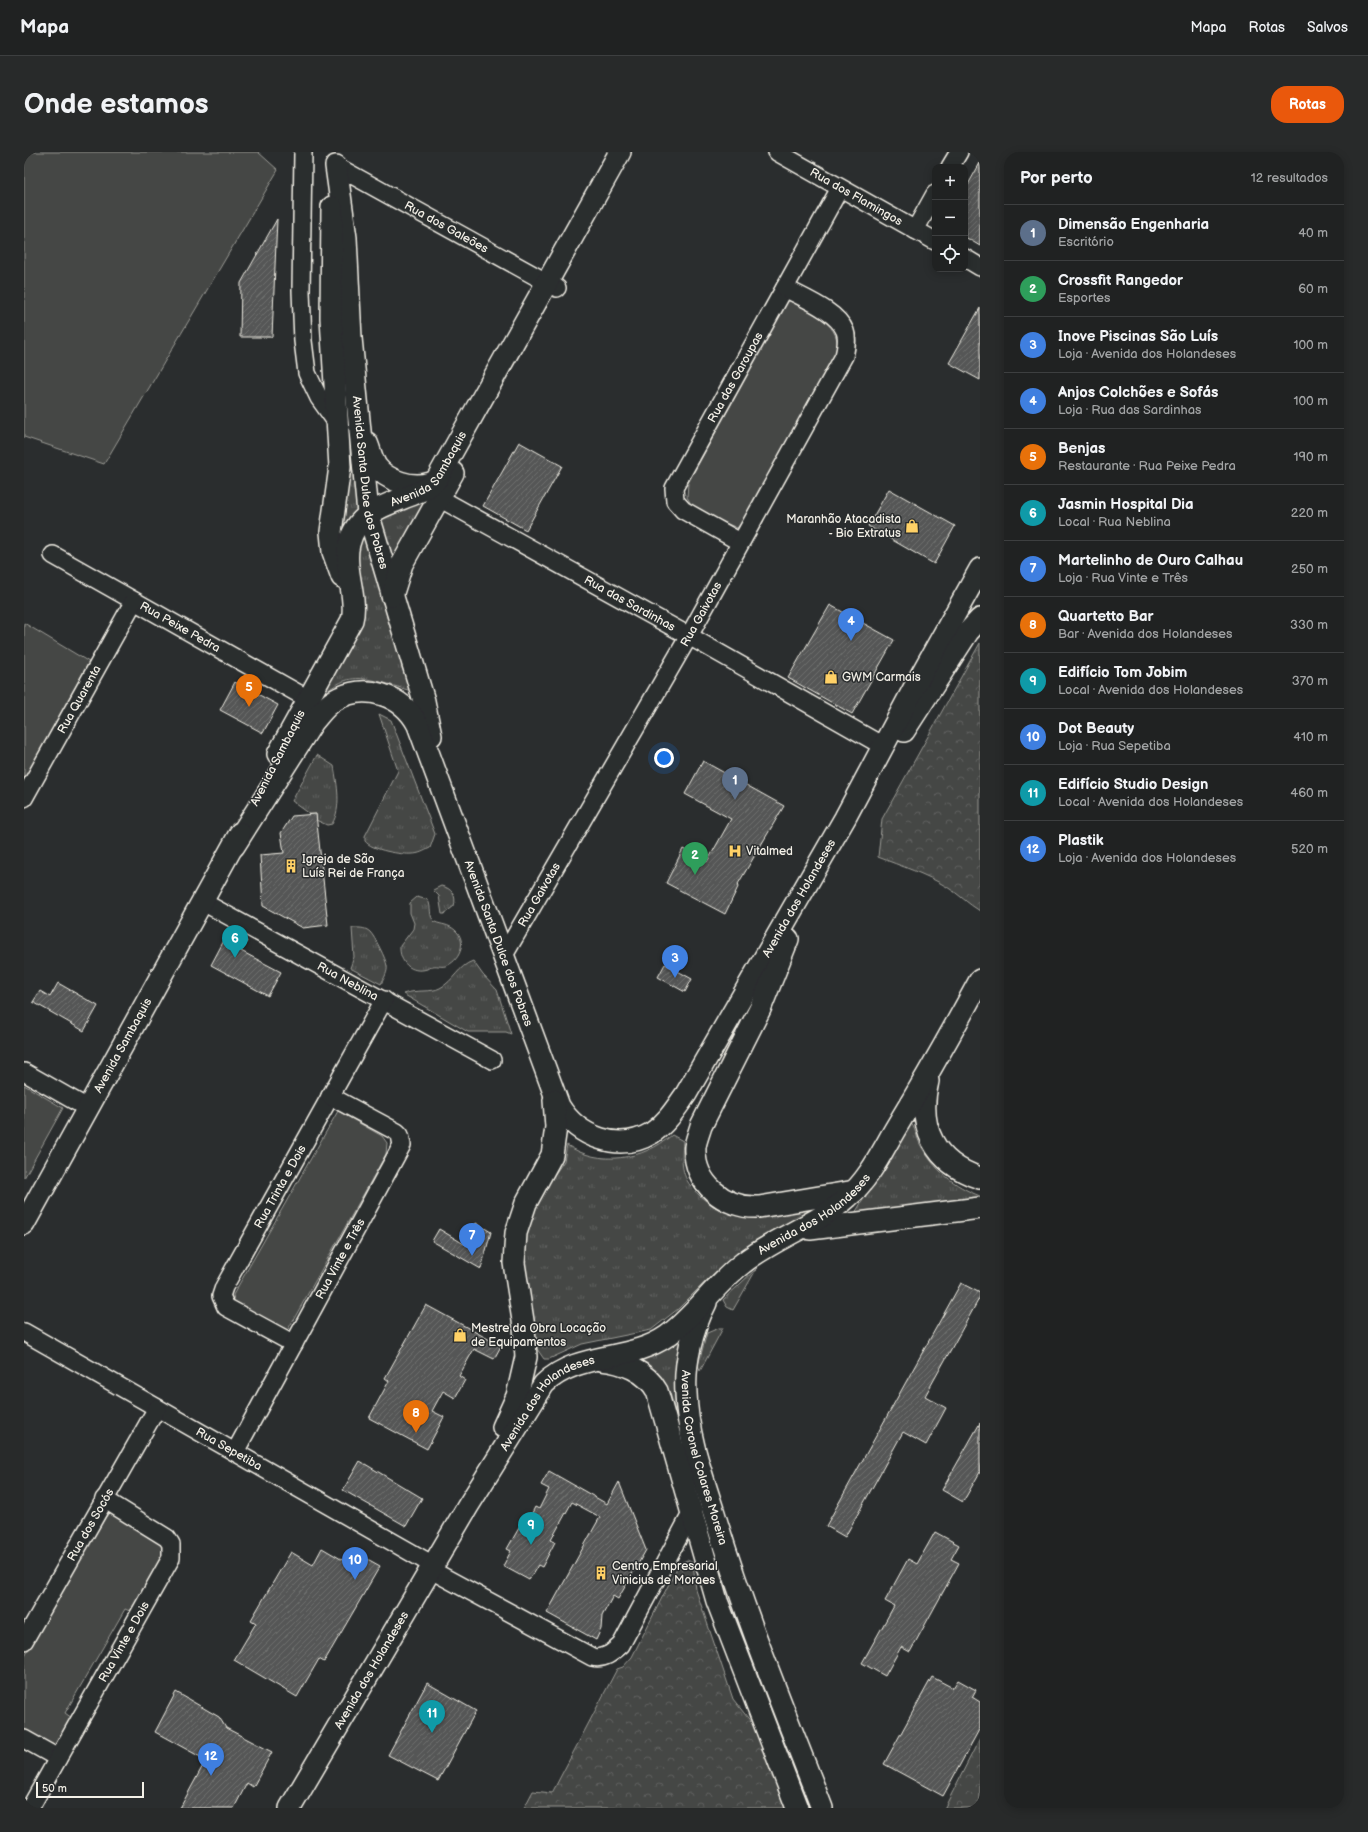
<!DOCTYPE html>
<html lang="pt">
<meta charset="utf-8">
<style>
:root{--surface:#202222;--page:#282a2a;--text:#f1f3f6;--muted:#a2a4a5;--line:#3d3f40;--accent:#ea580c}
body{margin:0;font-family:"Balsamiq Sans",sans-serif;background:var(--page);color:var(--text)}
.controls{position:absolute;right:12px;top:12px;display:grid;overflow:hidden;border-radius:8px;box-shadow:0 2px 10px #0003}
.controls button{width:36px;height:36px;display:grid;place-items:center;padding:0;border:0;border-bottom:1px solid var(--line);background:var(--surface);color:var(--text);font:20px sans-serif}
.scale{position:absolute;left:12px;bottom:10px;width:108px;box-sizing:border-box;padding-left:4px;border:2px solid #f4f1e8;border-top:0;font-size:11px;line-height:14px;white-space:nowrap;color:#f4f1e8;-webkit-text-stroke:3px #2a2d2e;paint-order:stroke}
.you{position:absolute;left:640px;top:606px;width:14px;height:14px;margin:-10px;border:3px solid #fff;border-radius:50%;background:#1a73e8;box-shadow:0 0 0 6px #1a73e833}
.badge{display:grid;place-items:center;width:26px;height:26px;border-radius:50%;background:var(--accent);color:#fff;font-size:13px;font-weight:700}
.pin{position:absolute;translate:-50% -33px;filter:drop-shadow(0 1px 2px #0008)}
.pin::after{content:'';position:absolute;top:21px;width:14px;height:12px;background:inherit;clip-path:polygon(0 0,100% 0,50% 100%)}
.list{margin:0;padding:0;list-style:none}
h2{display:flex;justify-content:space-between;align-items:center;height:52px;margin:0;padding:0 16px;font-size:17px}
h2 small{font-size:13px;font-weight:400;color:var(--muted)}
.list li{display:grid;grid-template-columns:26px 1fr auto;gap:12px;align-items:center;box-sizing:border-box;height:56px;padding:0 16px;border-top:1px solid var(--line)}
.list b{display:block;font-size:15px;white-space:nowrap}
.list p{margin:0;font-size:13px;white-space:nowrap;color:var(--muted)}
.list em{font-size:13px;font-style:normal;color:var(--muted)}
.icon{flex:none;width:22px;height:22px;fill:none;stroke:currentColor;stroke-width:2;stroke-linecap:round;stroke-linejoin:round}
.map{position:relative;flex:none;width:956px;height:1656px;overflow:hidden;border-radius:16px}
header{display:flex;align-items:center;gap:24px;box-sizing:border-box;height:56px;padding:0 20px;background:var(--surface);border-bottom:1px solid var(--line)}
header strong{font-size:19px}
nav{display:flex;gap:22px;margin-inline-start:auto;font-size:14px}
.intro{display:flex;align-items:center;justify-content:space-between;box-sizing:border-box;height:96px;padding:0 24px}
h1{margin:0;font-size:28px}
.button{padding:10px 18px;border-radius:16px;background:var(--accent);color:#fff;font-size:14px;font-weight:700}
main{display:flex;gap:24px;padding:0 24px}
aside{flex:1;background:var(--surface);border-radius:16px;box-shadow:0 2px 10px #0003}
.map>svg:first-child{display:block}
.grass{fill:url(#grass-tufts);stroke:#9c9c96}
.forest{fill:url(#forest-crowns);stroke:#9c9c96}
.green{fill:#444645;stroke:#9c9c96}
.building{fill:url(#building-hatch);stroke:#f4f1e8}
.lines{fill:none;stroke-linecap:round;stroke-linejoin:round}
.minor-casing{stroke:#f4f1e8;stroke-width:20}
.major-casing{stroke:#f4f1e8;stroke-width:24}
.minor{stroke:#2a2d2e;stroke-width:17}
.major{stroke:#2a2d2e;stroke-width:21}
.labels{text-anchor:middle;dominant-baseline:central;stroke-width:3;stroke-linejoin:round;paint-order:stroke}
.street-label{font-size:12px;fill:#f4f1e8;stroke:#2a2d2e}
.poi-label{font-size:12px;fill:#f4f1e8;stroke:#2a2d2e;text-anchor:start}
</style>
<header>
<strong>Mapa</strong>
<nav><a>Mapa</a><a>Rotas</a><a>Salvos</a></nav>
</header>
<div class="intro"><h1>Onde estamos</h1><a class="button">Rotas</a></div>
<main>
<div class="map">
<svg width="956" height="1656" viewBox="0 0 956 1656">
<defs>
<pattern id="grass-tufts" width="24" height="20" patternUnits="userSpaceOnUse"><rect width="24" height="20" fill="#444645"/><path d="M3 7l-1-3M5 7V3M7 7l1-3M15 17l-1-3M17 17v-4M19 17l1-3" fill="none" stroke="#606160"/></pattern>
<pattern id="forest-crowns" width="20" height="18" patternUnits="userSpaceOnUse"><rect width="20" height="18" fill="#444645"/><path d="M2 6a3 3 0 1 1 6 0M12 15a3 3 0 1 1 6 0" fill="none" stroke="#606160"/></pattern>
<pattern id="building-hatch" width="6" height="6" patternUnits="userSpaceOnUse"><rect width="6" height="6" fill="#555756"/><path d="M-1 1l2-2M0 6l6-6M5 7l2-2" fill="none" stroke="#6e706e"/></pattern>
</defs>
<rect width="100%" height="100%" fill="#2a2d2e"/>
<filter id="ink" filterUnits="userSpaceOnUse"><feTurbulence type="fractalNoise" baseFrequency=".025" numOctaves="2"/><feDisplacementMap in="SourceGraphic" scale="8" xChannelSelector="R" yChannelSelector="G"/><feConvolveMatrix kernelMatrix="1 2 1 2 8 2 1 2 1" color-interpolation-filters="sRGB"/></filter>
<g filter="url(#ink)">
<!-- grass -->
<path class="grass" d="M321,223L335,355L318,381Z
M403,347L370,411L354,364Z
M339,381L387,533L384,538C345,527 323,514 292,551L335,472L330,400Z
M355,562L367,568L411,682L406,696C400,699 395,702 388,702C378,703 347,698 341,689V684L374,619Z
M293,603L310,614C313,633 318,655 308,672L303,673L292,668V662H286L268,649Z
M417,734C428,736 433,744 430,754L420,762H418L415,744L409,738Z
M393,745L404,748C408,756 404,764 411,770C418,773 424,772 431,778C443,788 437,807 424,813C418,816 414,813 409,814C407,814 405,816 403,817C387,822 375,810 376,794L389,777L390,771L386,761V751Z
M328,776C334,776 341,775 346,780C351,785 362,807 363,814C364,820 360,826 357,832L326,816L330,805Z
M449,809L459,823L473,838L487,882L482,880H444L379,842C392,837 407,841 416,836C430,829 434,814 449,809Z
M886,970C891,975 893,986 896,992C910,1018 930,1034 956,1044V1047L831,1061Z
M648,983L659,989C657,1014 657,1027 676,1044C709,1075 752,1063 792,1055L730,1089L688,1123L654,1157L627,1178L558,1192L525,1207H520L513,1197L510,1186L495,1095L517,1042L540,1009L543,993C575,1015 619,1008 648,983Z
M733,1116L709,1158L703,1155L699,1148Z
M695,1176H699L676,1219L674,1213L683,1181Z
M660,1182L657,1269L654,1274C645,1234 647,1230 612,1206Z"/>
<!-- forest -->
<path class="forest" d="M956,491V759C944,752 935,742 923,735C902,722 877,714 854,705L858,667Z
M663,1408L669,1411L672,1438L709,1547L735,1580L764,1656H500L509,1639L528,1641L593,1517L599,1515L608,1505L655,1412Z
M956,1586V1656H920L921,1655Z"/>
<!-- green -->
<path class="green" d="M0,0H234L254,18L80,312L0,285Z
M764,148C780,158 811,168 813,190C814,194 812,199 811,202L720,368L713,376L669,356L663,345L664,331Z
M0,471L65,510L0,628Z
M0,933L39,956L0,1026Z
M314,959L358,984L363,991L362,1002L262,1181L211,1152L209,1143Z
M85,1361H90L137,1391L141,1401L108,1460L101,1457L41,1561L48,1566L30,1595L0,1580V1505L81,1366Z"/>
<!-- building -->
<path class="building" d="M956,11V94L941,85V38Z
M253,67L248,185H216L217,131Z
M956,156V228L925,211Z
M495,290L538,314L502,378L459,354Z
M865,337L931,374L910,412L844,374Z
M806,453L870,488L828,562L764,526Z
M211,530L254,553L239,581L196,558Z
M679,609L760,654L714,732L715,733L701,762L642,731L659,697L683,710L707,667L661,642Z
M292,662L304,773L279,776L239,754L236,703L260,701L257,681L268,664Z
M205,779L223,789L217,799L257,820L244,844L187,813Z
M641,812L668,827L661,840L634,825Z
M34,831L74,854L60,879L9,850L16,839L26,845Z
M452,1071L467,1080L457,1117L408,1089L415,1077L440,1092Z
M937,1131L956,1141V1145L901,1244L922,1256L902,1293L879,1280L821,1385L802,1374Z
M402,1153L477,1194L470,1207L450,1197L435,1224L441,1228L431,1246L419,1239L408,1259L420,1265L403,1297L345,1266L365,1229L361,1226Z
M956,1271V1320L939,1350L918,1338Z
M336,1309L398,1346L382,1374L319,1338Z
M525,1319L583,1352L595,1330L622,1398L594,1447L589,1444L578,1464L577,1477L572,1488L523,1461L576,1365L548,1350L527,1388L531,1390L518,1415L514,1413L505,1428L479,1414L487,1399L483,1397L499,1369L503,1371L511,1355L515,1357L525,1337L517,1333Z
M911,1380L935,1393L927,1407L935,1411L886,1500L877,1495L861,1524L838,1511L870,1454L861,1449L884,1407L893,1412Z
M298,1396L322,1410L329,1399L356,1414L300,1510L295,1507L273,1545L210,1508L232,1471L227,1468L267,1400L289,1413Z
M908,1525L929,1536L934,1528L952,1538L948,1545L956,1550V1576L919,1644L860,1612Z
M403,1531L452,1559L414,1629L364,1603Z
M152,1540L195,1565L202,1576L248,1600L229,1635L223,1631L210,1656H156L182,1608L131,1580Z"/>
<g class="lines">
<!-- minor casing -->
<g class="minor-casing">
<g id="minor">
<path d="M279,0L277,139L279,189L283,221L295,246L315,274"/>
<path id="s1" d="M753,0L911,89"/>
<path id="s2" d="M312,14L533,136"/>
<path d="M926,15L935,0"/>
<path d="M891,78L911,42"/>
<path d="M941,106L956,115"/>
<path id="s3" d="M415,346L665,484L859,594"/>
<path id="s4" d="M716,390L659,358L651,349L650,336L816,36"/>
<path id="s5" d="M29,403L284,547"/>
<path id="s6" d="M0,646L110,449"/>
<path id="s7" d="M179,750L468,908"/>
<path id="s8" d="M479,805L665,484L820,204C822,196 824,187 821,179C813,159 779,146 761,136"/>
<path d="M0,920L65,957"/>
<path id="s9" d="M0,1180L409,1413"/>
<path id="s10" d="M270,1192L202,1155L197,1144L200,1135L360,848"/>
<path id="s11" d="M211,1300L378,993L376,983L373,980L306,944"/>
<path d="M407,1418L568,1505C580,1508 588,1501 597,1493L668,1360"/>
<path id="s12" d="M0,1489L133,1256"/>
<path d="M0,1587L34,1606"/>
<path id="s13" d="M6,1656L147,1406V1392L143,1386L80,1347"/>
</g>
</g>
<!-- major casing -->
<g class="major-casing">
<g id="major">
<path id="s14" d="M312,14L322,86L327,186L344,361L400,549L407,584"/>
<path d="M308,55L307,166L316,315L307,380L309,400L318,425"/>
<path d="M343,291C346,298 348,307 352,314C363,329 389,337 406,331"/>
<path d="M368,444L378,412L429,321"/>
<path d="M880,579L944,480L956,467"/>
<path id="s15" d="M254,602L328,468C334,446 319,417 325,392C333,359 363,353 390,342C399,338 407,335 413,327L596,0"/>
<path id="s16" d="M210,694L289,570C296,562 302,553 311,548C340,530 379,543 394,573L535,954C554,985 595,1001 628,981C643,971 652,956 662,942L821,666L897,523L956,417"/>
<path d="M764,787L736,857L677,974C675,981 672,988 671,995C669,1031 701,1057 735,1055L831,1039"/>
<path d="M904,929C893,975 910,1011 956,1026"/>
<path id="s17" d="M0,1072L216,681"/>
<path d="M786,1077L956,1056"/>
<path id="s18" d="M682,1151C668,1178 660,1211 662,1241C663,1282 678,1323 690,1361C720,1462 760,1558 798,1656"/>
<path d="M577,1208C599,1210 622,1219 633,1239L693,1449L773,1656"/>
<path d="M479,1275L493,1244L502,1205L500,1175L490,1111L492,1081L502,1051L528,1003L532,975L530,948"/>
<path id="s19" d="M266,1656L444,1354L520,1232C554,1199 606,1210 643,1184C670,1165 691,1132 719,1111C752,1085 793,1073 824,1045C846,1026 858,999 873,974C902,926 929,878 956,828"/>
</g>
</g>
<!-- minor -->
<use href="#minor" class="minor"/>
<!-- major -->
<use href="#major" class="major"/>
</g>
</g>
<!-- icons -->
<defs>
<g id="shop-bare" transform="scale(1.08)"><path d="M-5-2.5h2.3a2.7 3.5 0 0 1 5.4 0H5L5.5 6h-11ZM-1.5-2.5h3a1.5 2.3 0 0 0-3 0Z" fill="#ffd166" stroke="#2a2d2e" stroke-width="2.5" paint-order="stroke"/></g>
<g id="hospital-bare" transform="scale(1.08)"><path d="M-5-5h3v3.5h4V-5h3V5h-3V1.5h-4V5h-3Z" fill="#ffd166" stroke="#2a2d2e" stroke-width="2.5" paint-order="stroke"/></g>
<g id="building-bare" transform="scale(1.08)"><path d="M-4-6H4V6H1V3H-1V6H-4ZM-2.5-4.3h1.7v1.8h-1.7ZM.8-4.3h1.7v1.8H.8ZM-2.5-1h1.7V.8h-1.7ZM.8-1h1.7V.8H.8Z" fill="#ffd166" stroke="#2a2d2e" stroke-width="2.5" paint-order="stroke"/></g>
</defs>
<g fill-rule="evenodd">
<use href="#shop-bare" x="888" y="374"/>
<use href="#shop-bare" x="807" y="525"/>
<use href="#hospital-bare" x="711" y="699"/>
<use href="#building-bare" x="267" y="714"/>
<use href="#shop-bare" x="436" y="1183"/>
<use href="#building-bare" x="577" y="1421"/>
</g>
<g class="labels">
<!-- street labels -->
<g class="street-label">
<text stroke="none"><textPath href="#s1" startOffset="91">Rua dos Flamingos</textPath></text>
<text stroke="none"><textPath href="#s2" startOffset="126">Rua dos Galeões</textPath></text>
<text stroke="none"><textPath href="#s4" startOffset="217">Rua das Garoupas</textPath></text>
<text stroke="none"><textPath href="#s15" startOffset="344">Avenida Sambaquis</textPath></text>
<text stroke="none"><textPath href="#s14" startOffset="319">Avenida Santa Dulce dos Pobres</textPath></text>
<text stroke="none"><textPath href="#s3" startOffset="218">Rua das Sardinhas</textPath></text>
<text stroke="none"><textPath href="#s8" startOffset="396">Rua Gaivotas</textPath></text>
<text stroke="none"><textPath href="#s5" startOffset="146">Rua Peixe Pedra</textPath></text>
<text stroke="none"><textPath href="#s6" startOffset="113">Rua Quarenta</textPath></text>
<text transform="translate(254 606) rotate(-63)">Avenida Sambaquis</text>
<text stroke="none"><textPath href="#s8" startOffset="72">Rua Gaivotas</textPath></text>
<text stroke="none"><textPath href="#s16" startOffset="1067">Avenida dos Holandeses</textPath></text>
<text stroke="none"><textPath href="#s16" startOffset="508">Avenida Santa Dulce dos Pobres</textPath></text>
<text stroke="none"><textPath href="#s7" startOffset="165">Rua Neblina</textPath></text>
<text stroke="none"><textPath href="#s17" startOffset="204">Avenida Sambaquis</textPath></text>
<text stroke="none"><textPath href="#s10" startOffset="214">Rua Trinta e Dois</textPath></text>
<text stroke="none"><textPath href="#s19" startOffset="820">Avenida dos Holandeses</textPath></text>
<text stroke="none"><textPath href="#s11" startOffset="220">Rua Vinte e Três</textPath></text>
<text stroke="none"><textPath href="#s19" startOffset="484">Avenida dos Holandeses</textPath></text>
<text stroke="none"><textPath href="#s9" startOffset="236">Rua Sepetiba</textPath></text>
<text stroke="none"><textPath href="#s18" startOffset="160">Avenida Coronel Colares Moreira</textPath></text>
<text stroke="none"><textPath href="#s12" startOffset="134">Rua dos Socós</textPath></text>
<text stroke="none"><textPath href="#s13" startOffset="191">Rua Vinte e Dois</textPath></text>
<text stroke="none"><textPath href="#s19" startOffset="160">Avenida dos Holandeses</textPath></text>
</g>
<!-- poi labels -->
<g class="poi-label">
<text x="877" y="367" text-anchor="end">Maranhão Atacadista<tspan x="877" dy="14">- Bio Extratus</tspan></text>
<text x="818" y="525">GWM Carmais</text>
<text x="722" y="699">Vitalmed</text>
<text x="278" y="707">Igreja de São<tspan x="278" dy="14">Luís Rei de França</tspan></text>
<text x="447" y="1176">Mestre da Obra Locação<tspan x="447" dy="14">de Equipamentos</tspan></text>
<text x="588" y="1414">Centro Empresarial<tspan x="588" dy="14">Vinicius de Moraes</tspan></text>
</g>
</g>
</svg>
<div class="controls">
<button>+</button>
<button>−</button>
<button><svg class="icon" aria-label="locate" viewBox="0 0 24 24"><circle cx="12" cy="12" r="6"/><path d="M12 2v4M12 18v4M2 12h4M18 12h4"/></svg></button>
</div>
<div class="scale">50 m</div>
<div class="you"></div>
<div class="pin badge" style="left:711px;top:648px;background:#5c6f8a">1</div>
<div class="pin badge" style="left:671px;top:723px;background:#2e9e5b">2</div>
<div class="pin badge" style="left:651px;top:826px;background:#3f7fe0">3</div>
<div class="pin badge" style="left:827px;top:489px;background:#3f7fe0">4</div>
<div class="pin badge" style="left:225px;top:555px;background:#e8710a">5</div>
<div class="pin badge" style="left:211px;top:806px;background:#0f9aa8">6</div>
<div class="pin badge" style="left:448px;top:1104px;background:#3f7fe0">7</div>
<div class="pin badge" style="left:392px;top:1281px;background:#e8710a">8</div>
<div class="pin badge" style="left:507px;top:1393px;background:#0f9aa8">9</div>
<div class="pin badge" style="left:331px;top:1428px;background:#3f7fe0">10</div>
<div class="pin badge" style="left:408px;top:1581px;background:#0f9aa8">11</div>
<div class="pin badge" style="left:187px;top:1624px;background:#3f7fe0">12</div>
</div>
<aside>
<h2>Por perto<small>12 resultados</small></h2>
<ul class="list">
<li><span class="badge" style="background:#5c6f8a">1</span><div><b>Dimensão Engenharia</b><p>Escritório</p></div><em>40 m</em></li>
<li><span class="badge" style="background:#2e9e5b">2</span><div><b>Crossfit Rangedor</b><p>Esportes</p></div><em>60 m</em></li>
<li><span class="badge" style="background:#3f7fe0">3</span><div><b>Inove Piscinas São Luís</b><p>Loja · Avenida dos Holandeses</p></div><em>100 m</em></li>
<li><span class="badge" style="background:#3f7fe0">4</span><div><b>Anjos Colchões e Sofás</b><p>Loja · Rua das Sardinhas</p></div><em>100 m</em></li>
<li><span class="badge" style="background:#e8710a">5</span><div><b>Benjas</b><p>Restaurante · Rua Peixe Pedra</p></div><em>190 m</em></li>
<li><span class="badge" style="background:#0f9aa8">6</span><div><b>Jasmin Hospital Dia</b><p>Local · Rua Neblina</p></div><em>220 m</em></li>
<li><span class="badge" style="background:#3f7fe0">7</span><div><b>Martelinho de Ouro Calhau</b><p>Loja · Rua Vinte e Três</p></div><em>250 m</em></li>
<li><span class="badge" style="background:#e8710a">8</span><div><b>Quartetto Bar</b><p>Bar · Avenida dos Holandeses</p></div><em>330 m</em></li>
<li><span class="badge" style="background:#0f9aa8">9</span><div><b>Edifício Tom Jobim</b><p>Local · Avenida dos Holandeses</p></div><em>370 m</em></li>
<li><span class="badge" style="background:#3f7fe0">10</span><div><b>Dot Beauty</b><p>Loja · Rua Sepetiba</p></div><em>410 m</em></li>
<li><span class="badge" style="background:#0f9aa8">11</span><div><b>Edifício Studio Design</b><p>Local · Avenida dos Holandeses</p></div><em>460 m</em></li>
<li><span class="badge" style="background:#3f7fe0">12</span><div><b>Plastik</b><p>Loja · Avenida dos Holandeses</p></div><em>520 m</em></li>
</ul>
</aside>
</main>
